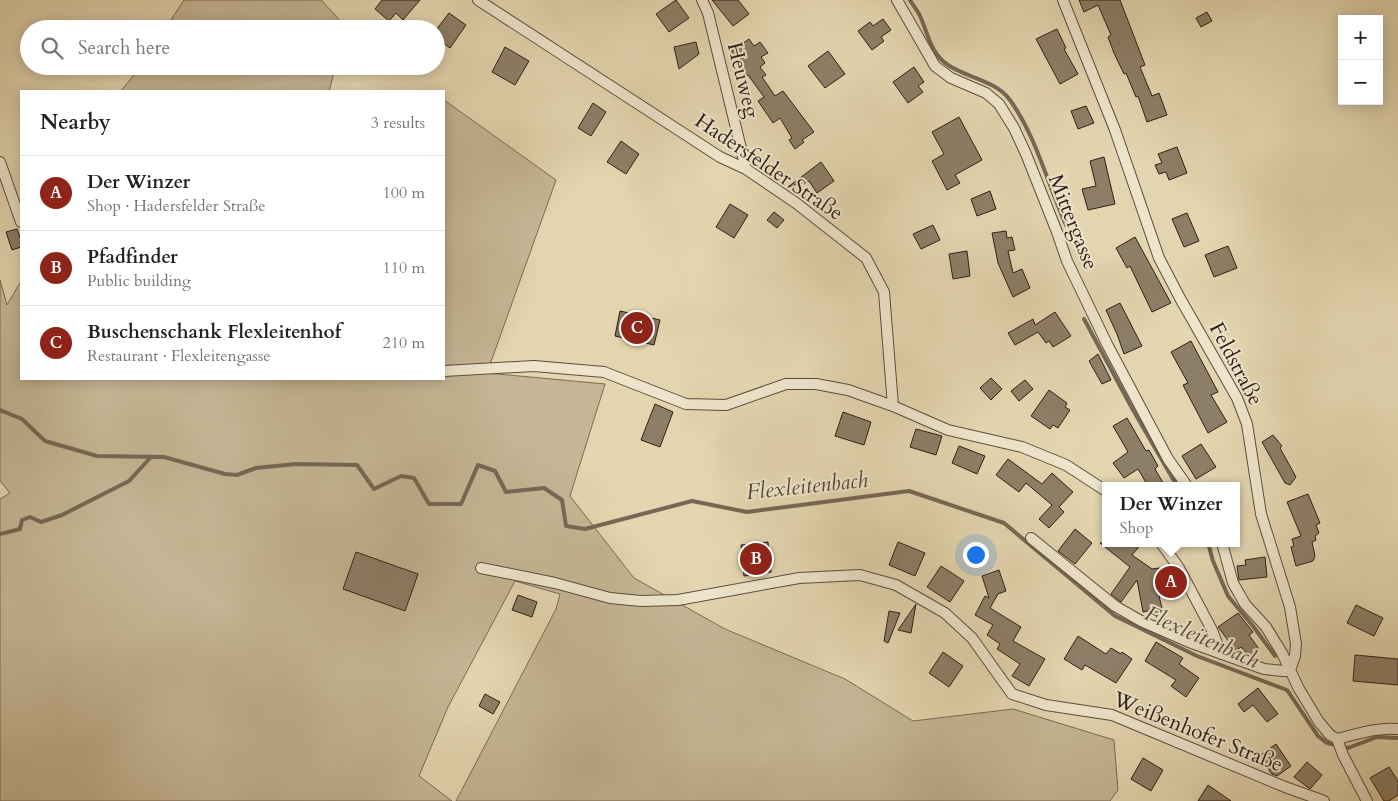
<!DOCTYPE html>
<meta charset="utf-8">
<style>
:root{--surface:#fff;--page:#f2f2f2;--text:#202124;--muted:#757577;--line:#e0e0e0;--accent:#8f2418}
body{margin:0;font-family:Cardo,serif;background:var(--page);color:var(--text)}
.controls{position:absolute;right:15px;top:15px;display:grid;overflow:hidden;border-radius:0px;box-shadow:0 2px 12px #0003}
.controls button{width:45px;height:45px;display:grid;place-items:center;padding:0;border:0;border-bottom:1px solid var(--line);background:var(--surface);color:var(--text);font:25px sans-serif}
.you{position:absolute;left:975px;top:554px;width:18px;height:18px;margin:-12px;border:4px solid #fff;border-radius:50%;background:#1a73e8;box-shadow:0 0 0 8px #1a73e833}
.badge{display:grid;place-items:center;width:32px;height:32px;border-radius:50%;background:var(--accent);color:#fff;font-size:16px;font-weight:700}
.pin{position:absolute;translate:-50% -50%;border:2px solid #fff;box-shadow:0 1px 5px #0006}
.popup{position:absolute;left:1102px;top:482px;width:138px;height:65px;box-sizing:border-box;display:grid;place-content:center;border-radius:0px;background:var(--surface);filter:drop-shadow(0 1px 4px #0005);font-size:16px;white-space:nowrap;color:var(--muted)}
.popup b{font-size:19px;color:var(--text)}
.popup::after{content:'';position:absolute;left:50%;top:100%;margin-left:-10px;border:10px solid transparent;border-top-color:var(--surface)}
.list{margin:0;padding:0;list-style:none}
h2{display:flex;justify-content:space-between;align-items:center;height:65px;margin:0;padding:0 20px;font-size:21px}
h2 small{font-size:16px;font-weight:400;color:var(--muted)}
.list li{display:grid;grid-template-columns:32px 1fr auto;gap:15px;align-items:center;box-sizing:border-box;height:75px;padding:0 20px;border-top:1px solid var(--line)}
.list b{display:block;font-size:19px;white-space:nowrap}
.list p{margin:0;font-size:16px;white-space:nowrap;color:var(--muted)}
.list em{font-size:16px;font-style:normal;color:var(--muted)}
.icon{flex:none;width:28px;height:28px;fill:none;stroke:currentColor;stroke-width:2;stroke-linecap:round;stroke-linejoin:round}
.map{position:relative;flex:none;width:1398px;height:801px;overflow:hidden}
.search{position:absolute;background:var(--surface);box-shadow:0 2px 12px #0003;left:20px;top:20px;width:425px;height:55px;display:flex;align-items:center;gap:12px;box-sizing:border-box;padding:0 18px;border-radius:28px;color:var(--muted);font-size:19px}
.panel{position:absolute;background:var(--surface);box-shadow:0 2px 12px #0003;left:20px;top:90px;width:425px;height:290px;border-radius:0px}
.map>svg:first-child{display:block}
.green{fill:#c5b695;stroke:#7a6a56}
.lines{fill:none;stroke-linecap:round;stroke-linejoin:round}
.stream{stroke:#776754;stroke-width:4}
.building{fill:#8d7e67;stroke:#301f18}
.minor-casing{stroke:#5d4c3e;stroke-width:12}
.minor{stroke:#ede4cb;stroke-width:10}
.labels{text-anchor:middle;dominant-baseline:central;stroke-width:4;stroke-linejoin:round;paint-order:stroke}
.street-label{font-size:21px;fill:#301f18;stroke:#ede4cb}
.water-label{font-size:22px;font-style:italic;fill:#59493b;stroke:#ede4cb}
</style>
<div class="map">
<svg width="1398" height="801" viewBox="0 0 1398 801">
<rect width="100%" height="100%" fill="#e3d5af"/>
<filter id="stains"><feTurbulence type="fractalNoise" baseFrequency=".004" numOctaves="4"/><feColorMatrix values="0 0 0 0 .2 0 0 0 0 .09 0 0 0 0 .02 0 0 0 .5 -.17"/></filter>
<radialGradient id="worn" r=".72"><stop offset=".6" stop-color="#630" stop-opacity="0"/><stop offset="1" stop-color="#630" stop-opacity=".3"/></radialGradient>
<!-- green -->
<path class="green" d="M184,0H321L347,28L165,29Z
M141,66H336L329,91H121Z
M444,100L556,180L487,373L605,384L570,496L634,578L725,629L845,679L913,721L1013,709L1114,740L1118,790L1110,801H456L556,609L560,594L515,581L448,707L419,776L452,801H0V499L10,493L0,481V280L7,305L21,281V379H444Z"/>
<g class="lines">
<!-- stream -->
<path class="stream" d="M910,0C913,5 917,10 920,16C928,33 930,53 948,65C967,78 995,80 1010,100C1037,138 1047,183 1066,225
M1084,319L1133,410L1177,486
M0,410L22,419L45,441L97,456L164,457L225,474L237,475L256,468L296,464L357,465L374,489L401,476L414,478L429,504H461L478,465L495,471L506,492L544,488L562,500L566,526L585,529L692,501L747,512L909,491L1004,523L1115,616L1197,656L1287,690L1318,736L1327,743L1348,748L1377,737L1398,738
M0,534L20,529L22,520L30,517L41,522L62,515L129,481L150,458
M1208,543L1213,561L1228,596L1253,626L1275,656"/>
</g>
<!-- building -->
<path class="building" d="M382,0H420L403,20L396,13L389,21L375,9Z
M676,0L689,18L669,32L656,14Z
M712,0H738L749,14L733,26Z
M1079,0H1120L1145,65L1140,67L1152,96L1159,93L1167,115L1147,122L1138,96L1136,97L1126,73L1124,74L1114,53L1108,37L1111,35L1098,5L1084,12Z
M1207,12L1212,21L1201,27L1196,18Z
M449,13L466,25L450,48L436,38V30Z
M883,19L891,30L881,37L884,41L872,50L858,31L870,22L873,26Z
M1057,29L1066,48L1064,49L1078,74L1060,84L1036,39Z
M749,39L754,46L760,42L768,53L761,57L765,63L760,67L766,75L762,77L775,96L783,91L814,132L802,140L804,142L795,149L789,140L792,138L780,118L773,123L758,101L764,97L748,75L746,77L729,53Z
M696,42L699,54L679,69L674,47Z
M505,47L529,61L515,85L492,72Z
M828,51L845,74L825,88L808,66Z
M914,67L924,82L918,86L923,92L908,103L893,82Z
M593,103L606,112L591,136L578,128Z
M1086,106L1094,123L1078,129L1071,111Z
M959,117L982,160L955,175L960,183L947,190L932,161L944,154L932,132Z
M621,141L639,154L626,174L607,162Z
M1177,147L1187,173L1169,180L1166,172L1159,174L1155,165L1162,163L1158,154Z
M1104,157L1115,204L1088,210L1082,189L1096,186L1090,161Z
M821,162L834,181L817,193L809,181L788,187Z
M990,191L996,209L977,216L971,199Z
M730,204L748,215L734,238L716,227Z
M774,212L784,220L777,228L767,220Z
M1187,213L1199,241L1184,247L1172,219Z
M933,225L940,240L921,249L913,234Z
M17,229L21,240V247L12,250L6,232Z
M1006,231L1007,238L1012,237L1015,250L1008,251L1013,273L1022,269L1030,288L1013,297L998,263L992,233Z
M1135,237L1171,303L1152,312L1130,266L1127,268L1116,248Z
M1228,246L1237,268L1214,277L1205,255Z
M967,251L970,276L953,279L949,254Z
M1120,303L1142,346L1124,354L1117,334L1106,310Z
M620,311L660,320L654,345L615,336Z
M1055,312L1071,336L1053,347L1049,341L1046,343L1038,332L1015,345L1008,333L1033,319L1035,325Z
M1191,341L1218,392L1211,395L1227,422L1208,433L1183,385L1188,383L1171,352Z
M1098,354L1111,380L1102,384L1089,361Z
M991,378L1002,389L991,400L980,388Z
M1025,380L1033,389L1019,401L1011,391Z
M1049,390L1067,403L1065,407L1070,410L1058,428L1053,425L1050,429L1031,416Z
M655,404L673,412L660,447L641,440Z
M843,412L871,422L864,445L835,436Z
M1127,418L1146,451L1149,450L1158,466L1155,469L1165,486H1148L1138,469L1124,478L1113,463L1128,452L1113,426Z
M916,429L942,436L936,455L910,447Z
M1273,435L1282,446L1280,448L1296,477L1290,485L1285,483L1262,442Z
M1201,444L1216,467L1196,479L1182,456Z
M959,446L985,456L977,474L952,463Z
M1008,459L1042,484L1052,473L1073,492L1059,507L1064,512L1049,528L1039,519L1052,505L1026,483L1019,492L996,475Z
M1308,494L1320,523L1316,525L1319,533L1315,536L1316,540L1312,542L1315,556L1313,561L1296,566L1291,547L1294,546L1292,539L1301,536L1287,502Z
M1075,529L1092,543L1075,564L1058,551Z
M768,542L771,572L744,576L741,545Z
M898,542L925,553L915,576L889,565Z
M1100,543H1142L1132,555L1152,569L1160,568L1162,579L1172,574L1178,585L1159,596L1166,624L1155,620L1153,610L1143,612L1137,580L1121,602L1111,594L1130,567Z
M356,552L418,574L405,611L343,589Z
M1265,557L1267,577L1239,580L1237,566L1246,565L1245,560Z
M941,566L964,581L950,602L927,587Z
M999,570L1006,591L998,594L990,608L1021,627L1013,641L1045,659L1029,686L1012,676L1020,664L997,649L1000,644L987,635L993,625L975,615L985,596L989,598L982,576Z
M518,595L537,602L532,617L512,610Z
M916,604L911,633L898,630Z
M1356,605L1383,618L1374,636L1347,623Z
M889,611L900,613L888,643L884,641Z
M1238,613L1253,632L1249,635L1259,649L1249,656L1241,647L1236,651L1218,627Z
M1078,636L1106,654L1111,648L1121,654L1122,652L1132,659L1116,683L1085,665L1082,670L1064,659Z
M1156,642L1183,658L1179,664L1199,678L1186,697L1171,686L1176,680L1145,661Z
M943,652L963,666L949,687L929,673Z
M1355,655L1398,659V685L1353,681Z
M1258,688L1278,714L1267,722L1253,705L1244,712L1238,704Z
M485,694L500,702L493,714L479,706Z
M1276,744L1291,766L1277,776L1272,774L1259,756Z
M1143,758L1163,770L1151,791L1131,779Z
M1307,762L1322,775L1310,789L1294,777Z
M1389,767L1398,781V795L1389,801H1384L1370,778Z
M1208,785L1231,801H1198Z"/>
<g class="lines">
<!-- minor casing -->
<g class="minor-casing">
<path id="minor" d="M478,0L720,157L746,169L796,203L866,258L884,292L893,406L948,430L1022,447L1066,465L1106,491
M702,0L708,13L746,169
M897,0L935,66L951,78L986,93L999,104L1014,128L1026,154L1057,232L1067,261L1107,344L1168,459L1187,486
M1063,0L1115,130L1159,258L1181,300L1237,398L1247,424L1261,514L1290,607L1296,644L1295,656L1290,670
M0,162L21,222
M444,371L534,366L604,372L686,404L726,405L786,384H816L848,390L893,406
M1031,538L1115,606L1141,621L1189,642L1264,669L1283,671L1290,670
M1161,543L1179,568L1212,630L1221,654
M1222,543L1233,583L1245,604L1266,627L1282,653L1299,689L1319,722L1330,735L1337,739L1343,755L1367,801
M481,568L555,583L610,598L641,601L678,600L799,578L860,575L896,585L945,613L972,638L1012,694L1046,705L1112,715L1285,787L1324,801
M1337,739C1357,734 1377,727 1398,729"/>
</g>
<!-- minor -->
<use href="#minor" class="minor"/>
</g>
<g class="labels">
<!-- street labels -->
<g class="street-label">
<text transform="translate(743 80) rotate(76)">Heuweg</text>
<text transform="translate(769 167) rotate(34)">Hadersfelder Straße</text>
<text transform="translate(1073 222) rotate(68)">Mittergasse</text>
<text transform="translate(1236 364) rotate(62)">Feldstraße</text>
<text transform="translate(1198 732) rotate(22)">Weißenhofer Straße</text>
</g>
<!-- water labels -->
<g class="water-label">
<text transform="translate(807 486) rotate(-6)">Flexleitenbach</text>
<text transform="translate(1202 637) rotate(24)">Flexleitenbach</text>
</g>
</g>
<rect width="100%" height="100%" filter="url(#stains)"/>
<rect width="100%" height="100%" fill="url(#worn)"/>
</svg>
<div class="controls">
<button>+</button>
<button>−</button>
</div>
<div class="you"></div>
<div class="pin badge" style="left:1171px;top:582px">A</div>
<div class="popup"><b>Der Winzer</b>Shop</div>
<div class="pin badge" style="left:756px;top:559px">B</div>
<div class="pin badge" style="left:637px;top:328px">C</div>
<div class="search"><svg class="icon" aria-label="search" viewBox="0 0 24 24"><circle cx="10" cy="10" r="6"/><path d="M15 15l6 6"/></svg>Search here</div>
<section class="panel">
<h2>Nearby<small>3 results</small></h2>
<ul class="list">
<li><span class="badge">A</span><div><b>Der Winzer</b><p>Shop · Hadersfelder Straße</p></div><em>100 m</em></li>
<li><span class="badge">B</span><div><b>Pfadfinder</b><p>Public building</p></div><em>110 m</em></li>
<li><span class="badge">C</span><div><b>Buschenschank Flexleitenhof</b><p>Restaurant · Flexleitengasse</p></div><em>210 m</em></li>
</ul>
</section>
</div>
